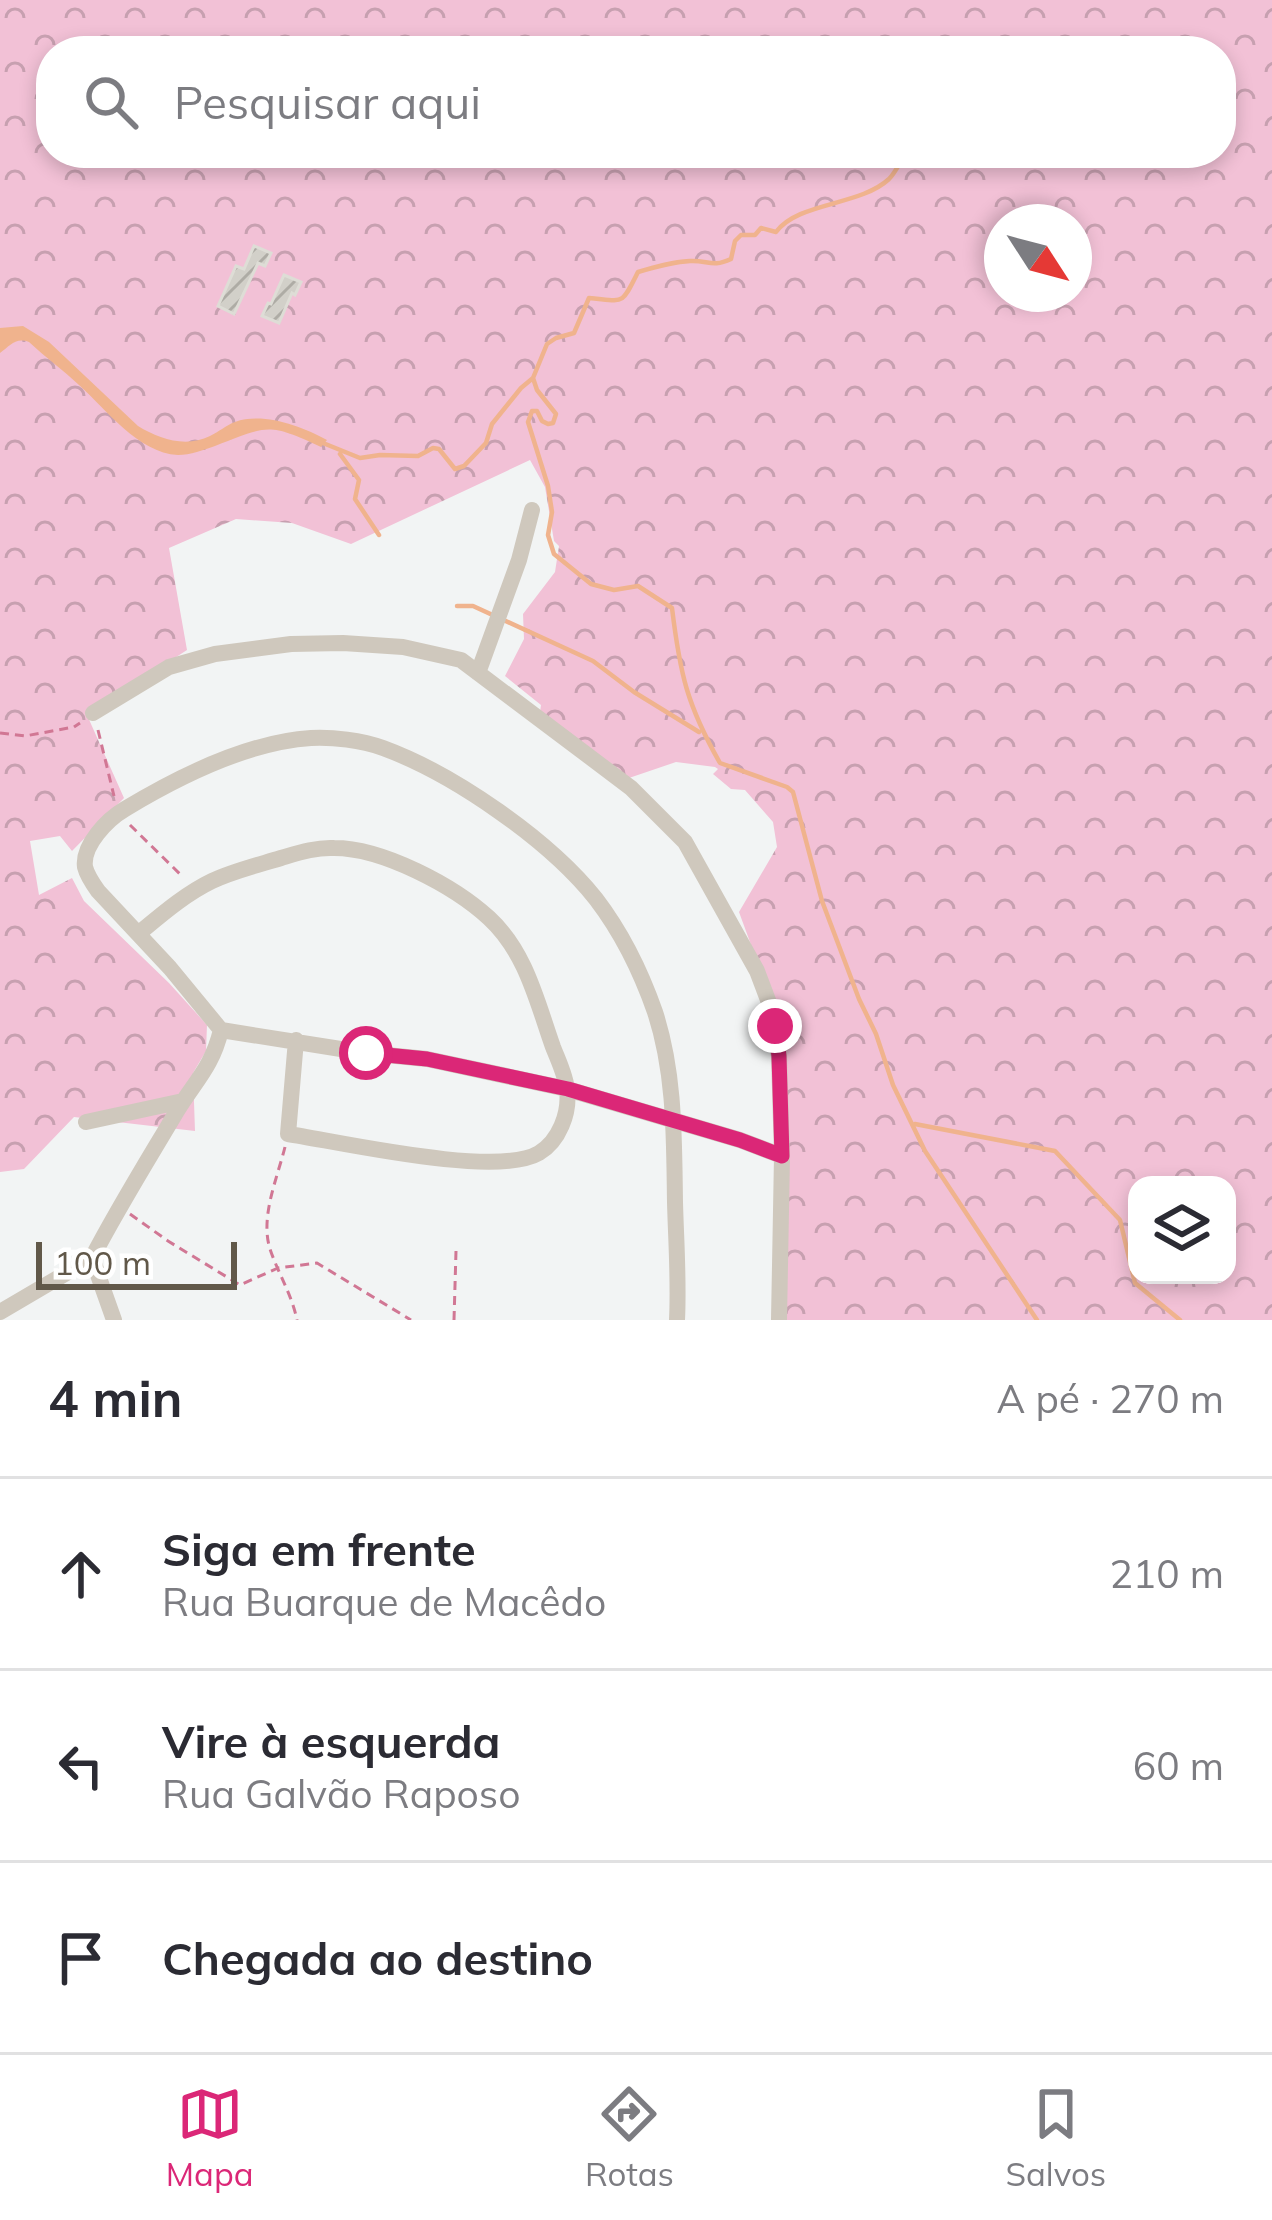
<!DOCTYPE html>
<html lang="pt">
<meta charset="utf-8">
<style>
:root{--surface:#fff;--page:#f7f7f7;--text:#2b2b33;--muted:#7c7c81;--line:#e1e1e2;--accent:#db2777}
body{margin:0;font-family:Mulish,sans-serif;background:var(--page);color:var(--text)}
.controls{position:absolute;right:36px;bottom:36px;display:grid;overflow:hidden;border-radius:24px;box-shadow:0 6px 18px #0003}
.controls button{width:108px;height:108px;display:grid;place-items:center;padding:0;border:0;border-bottom:3px solid var(--line);background:var(--surface);color:var(--text);font:60px sans-serif}
.compass{position:absolute;left:984px;top:204px;width:108px;height:108px;border-radius:50%;background:var(--surface);box-shadow:0 6px 18px #0003;rotate:126deg}
.scale{position:absolute;left:36px;bottom:30px;width:201px;box-sizing:border-box;padding-left:12px;border:6px solid #615849;border-top:0;font-size:33px;line-height:42px;white-space:nowrap;color:#615849;-webkit-text-stroke:9px #fff;paint-order:stroke}
.stop{position:absolute;width:36px;height:36px;margin:-27px;border:9px solid #db2777;border-radius:50%;background:#fff}
.stop.end{background:#db2777;border-color:#fff;box-shadow:0 3px 12px #0008}
.list{margin:0;padding:0;list-style:none}
h2{display:flex;justify-content:space-between;align-items:center;height:156px;margin:0;padding:0 48px;font-size:51px}
h2 small{font-size:39px;font-weight:400;color:var(--muted)}
.list li{display:grid;grid-template-columns:78px 1fr auto;gap:36px;align-items:center;box-sizing:border-box;height:192px;padding:0 48px;border-top:3px solid var(--line)}
.list b{display:block;font-size:45px;white-space:nowrap}
.list p{margin:0;font-size:39px;white-space:nowrap;color:var(--muted)}
.list em{font-size:39px;font-style:normal;color:var(--muted)}
.icon{flex:none;width:66px;height:66px;fill:none;stroke:currentColor;stroke-width:2;stroke-linecap:round;stroke-linejoin:round}
.map{position:relative;flex:none;width:1272px;height:1320px;overflow:hidden}
.search{position:absolute;background:var(--surface);box-shadow:0 6px 18px #0003;left:36px;right:36px;top:36px;height:132px;display:flex;align-items:center;gap:30px;box-sizing:border-box;padding:0 42px;border-radius:48px;color:var(--muted);font-size:45px}
.sheet{height:732px;background:var(--surface)}
nav{display:flex;justify-content:space-around;align-items:center;box-sizing:border-box;height:168px;border-top:3px solid var(--line);background:var(--surface);font-size:33px;color:var(--muted)}
nav a{display:grid;justify-items:center;gap:6px}
nav .on{color:var(--accent)}
.map>svg:first-child{display:block}
.forest{fill:url(#forest-crowns);fill-rule:evenodd}
.water{fill:#f0b38d}
.lines{fill:none;stroke-linecap:round;stroke-linejoin:round}
.stream{stroke:#f0b38d;stroke-width:4.5}
.building{fill:url(#building-hatch);stroke:#deddd6;stroke-width:3}
.path{stroke:#d17794;stroke-width:3;stroke-dasharray:9 6;stroke-linecap:butt}
.minor{stroke:#cfc8bd;stroke-width:16}
.route{stroke:#db2777;stroke-width:15}
</style>
<div class="map">
<svg width="1272" height="1320" viewBox="0 0 1272 1320">
<defs>
<pattern id="forest-crowns" width="20" height="18" patternUnits="userSpaceOnUse" patternTransform="scale(3)"><rect width="20" height="18" fill="#f2c1d6"/><path d="M2 6a3 3 0 1 1 6 0M12 15a3 3 0 1 1 6 0" fill="none" stroke="#c7a0b0"/></pattern>
<pattern id="building-hatch" width="6" height="6" patternUnits="userSpaceOnUse" patternTransform="scale(3)"><rect width="6" height="6" fill="#d2d0c9"/><path d="M-1 1l2-2M0 6l6-6M5 7l2-2" fill="none" stroke="#aeaca5"/></pattern>
</defs>
<rect width="100%" height="100%" fill="#f2f4f4"/>
<!-- forest -->
<path class="forest" d="M0,0H1272V1320H784L783,1032L739,912L777,847L773,822L745,790L731,789L713,774L718,769L715,767L676,762L629,778L540,712L541,705L505,676L524,639L523,614L555,572L559,546L554,541L545,487L530,460L351,544L292,523L236,519L169,548L187,650L87,715L124,798L72,851L60,836L30,841L39,895L72,878L84,901L169,983L207,1025L206,1051L193,1073L195,1131L74,1117L24,1169L0,1172ZM51,51H1221V153H51ZM1002,222H1074V294H1002ZM1137,1185H1227V1275H1137Z"/>
<!-- water -->
<path class="water" d="M23,326L49,342L138,426C159,439 186,448 210,436C219,432 226,425 235,422C263,412 301,426 327,440L321,447C267,422 268,426 215,446C204,450 190,455 178,455C138,453 106,409 79,385C63,370 45,357 29,342C15,337 10,346 0,353V328Z"/>
<g class="lines">
<!-- stream -->
<path class="stream" d="M933,153L954,162L967,153
M986,153L1006,161L1024,153
M533,378L537,390L556,414L553,423L548,424L542,421L537,411H532L528,422L548,486L552,512L548,535L554,554L591,584L614,590L638,586L672,608C680,674 687,705 720,763L787,787L793,792L822,901L859,999L876,1034L893,1085L925,1151L1037,1320
M318,441L360,458L380,455L418,456L433,448L439,449L455,469L464,466L486,443L492,424L521,388L533,378L547,344L556,338L574,333L589,298C625,301 621,306 638,272C655,267 672,262 690,261C708,260 712,268 731,259L735,241L741,235H755L761,228L776,232C798,202 860,206 889,179C895,173 900,162 905,155L917,153
M340,454L359,480L355,499L379,535
M457,606H473L593,661L634,692L699,732
M915,1124L1055,1151L1120,1220L1135,1283L1180,1320"/>
</g>
<!-- building -->
<path class="building" d="M254,246L271,253L265,266L258,263L234,314L218,306L236,266L244,269Z
M284,275L301,282L295,295L292,293L279,323L262,316L268,303L271,304Z"/>
<g class="lines">
<!-- path -->
<path class="path" d="M98,730L114,796
M0,733L25,736L74,727L80,723
M130,825L183,877
M285,1147C277,1179 260,1217 270,1249C278,1273 292,1295 297,1320
M130,1214L168,1241L240,1285L278,1268L317,1263L411,1320
M454,1320L456,1251"/>
<!-- minor -->
<path class="minor" d="M478,673L519,560L532,510
M93,713L169,667L215,654L291,644L343,643L403,647L461,660L631,788L685,842L757,971L771,1008L779,1056L782,1156L779,1320
M138,934C161,915 185,894 212,881C233,871 258,865 281,858C298,853 316,847 334,848C383,848 454,886 489,918C526,952 537,1002 553,1047C558,1060 566,1076 567,1090C570,1113 559,1141 539,1153C497,1178 340,1142 288,1134L296,1040
M221,1030L170,968L98,891C93,884 87,875 85,867C82,845 108,819 125,809C178,777 248,742 311,738C333,737 361,740 383,748C454,774 549,840 596,899C622,933 641,972 655,1012C675,1073 674,1138 675,1202C676,1241 679,1280 677,1320
M221,1030L366,1053L427,1059L567,1089L740,1140L782,1156
M86,1122L183,1101
M0,1312L92,1258
M114,1320L92,1258C118,1208 148,1160 177,1111C196,1080 212,1067 221,1030"/>
</g>
<g class="lines">
<!-- route -->
<path class="route" d="M366,1053L427,1059L568,1089L740,1140L782,1156L779,1056L775,1026"/>
</g>
</svg>
<div class="controls">
<button><svg class="icon" aria-label="layers" viewBox="0 0 24 24"><path d="M12 4l9 5-9 5-9-5zM3 14l9 5 9-5"/></svg></button>
</div>
<svg class="compass" viewBox="-18 -18 36 36"><path d="M0-13l5 13h-10z" fill="#e53935"/><path d="M0 13l5-13h-10z" fill="#7c7c81"/></svg>
<div class="scale">100 m</div>
<div class="stop" style="left:366px;top:1053px"></div>
<div class="stop end" style="left:775px;top:1026px"></div>
<div class="search"><svg class="icon" aria-label="search" viewBox="0 0 24 24"><circle cx="10" cy="10" r="6"/><path d="M15 15l6 6"/></svg>Pesquisar aqui</div>
</div>
<section class="sheet">
<h2>4 min<small>A pé · 270 m</small></h2>
<ul class="list">
<li><svg class="icon" aria-label="ahead" viewBox="0 0 24 24"><path d="M12 20V5M6 11l6-6 6 6"/></svg><div><b>Siga em frente</b><p>Rua Buarque de Macêdo</p></div><em>210 m</em></li>
<li><svg class="icon" aria-label="left" viewBox="0 0 24 24"><path d="M17 20v-9H6M10 6l-5 5 5 5"/></svg><div><b>Vire à esquerda</b><p>Rua Galvão Raposo</p></div><em>60 m</em></li>
<li><svg class="icon" aria-label="arrive" viewBox="0 0 24 24"><path d="M6 21V4h12l-3 4 3 4H6"/></svg><div><b>Chegada ao destino</b></div></li>
</ul>
</section>
<nav>
<a class="on"><svg class="icon" aria-label="map" viewBox="0 0 24 24"><path d="M3 6l6-2 6 2 6-2v14l-6 2-6-2-6 2zM9 4v14M15 6v14"/></svg>Mapa</a>
<a><svg class="icon" aria-label="directions" viewBox="0 0 24 24"><path d="M12 3l9 9-9 9-9-9zM9 14v-3h6M13 9l2 2-2 2"/></svg>Rotas</a>
<a><svg class="icon" aria-label="saved" viewBox="0 0 24 24"><path d="M7 4h10v16l-5-4-5 4z"/></svg>Salvos</a>
</nav>
